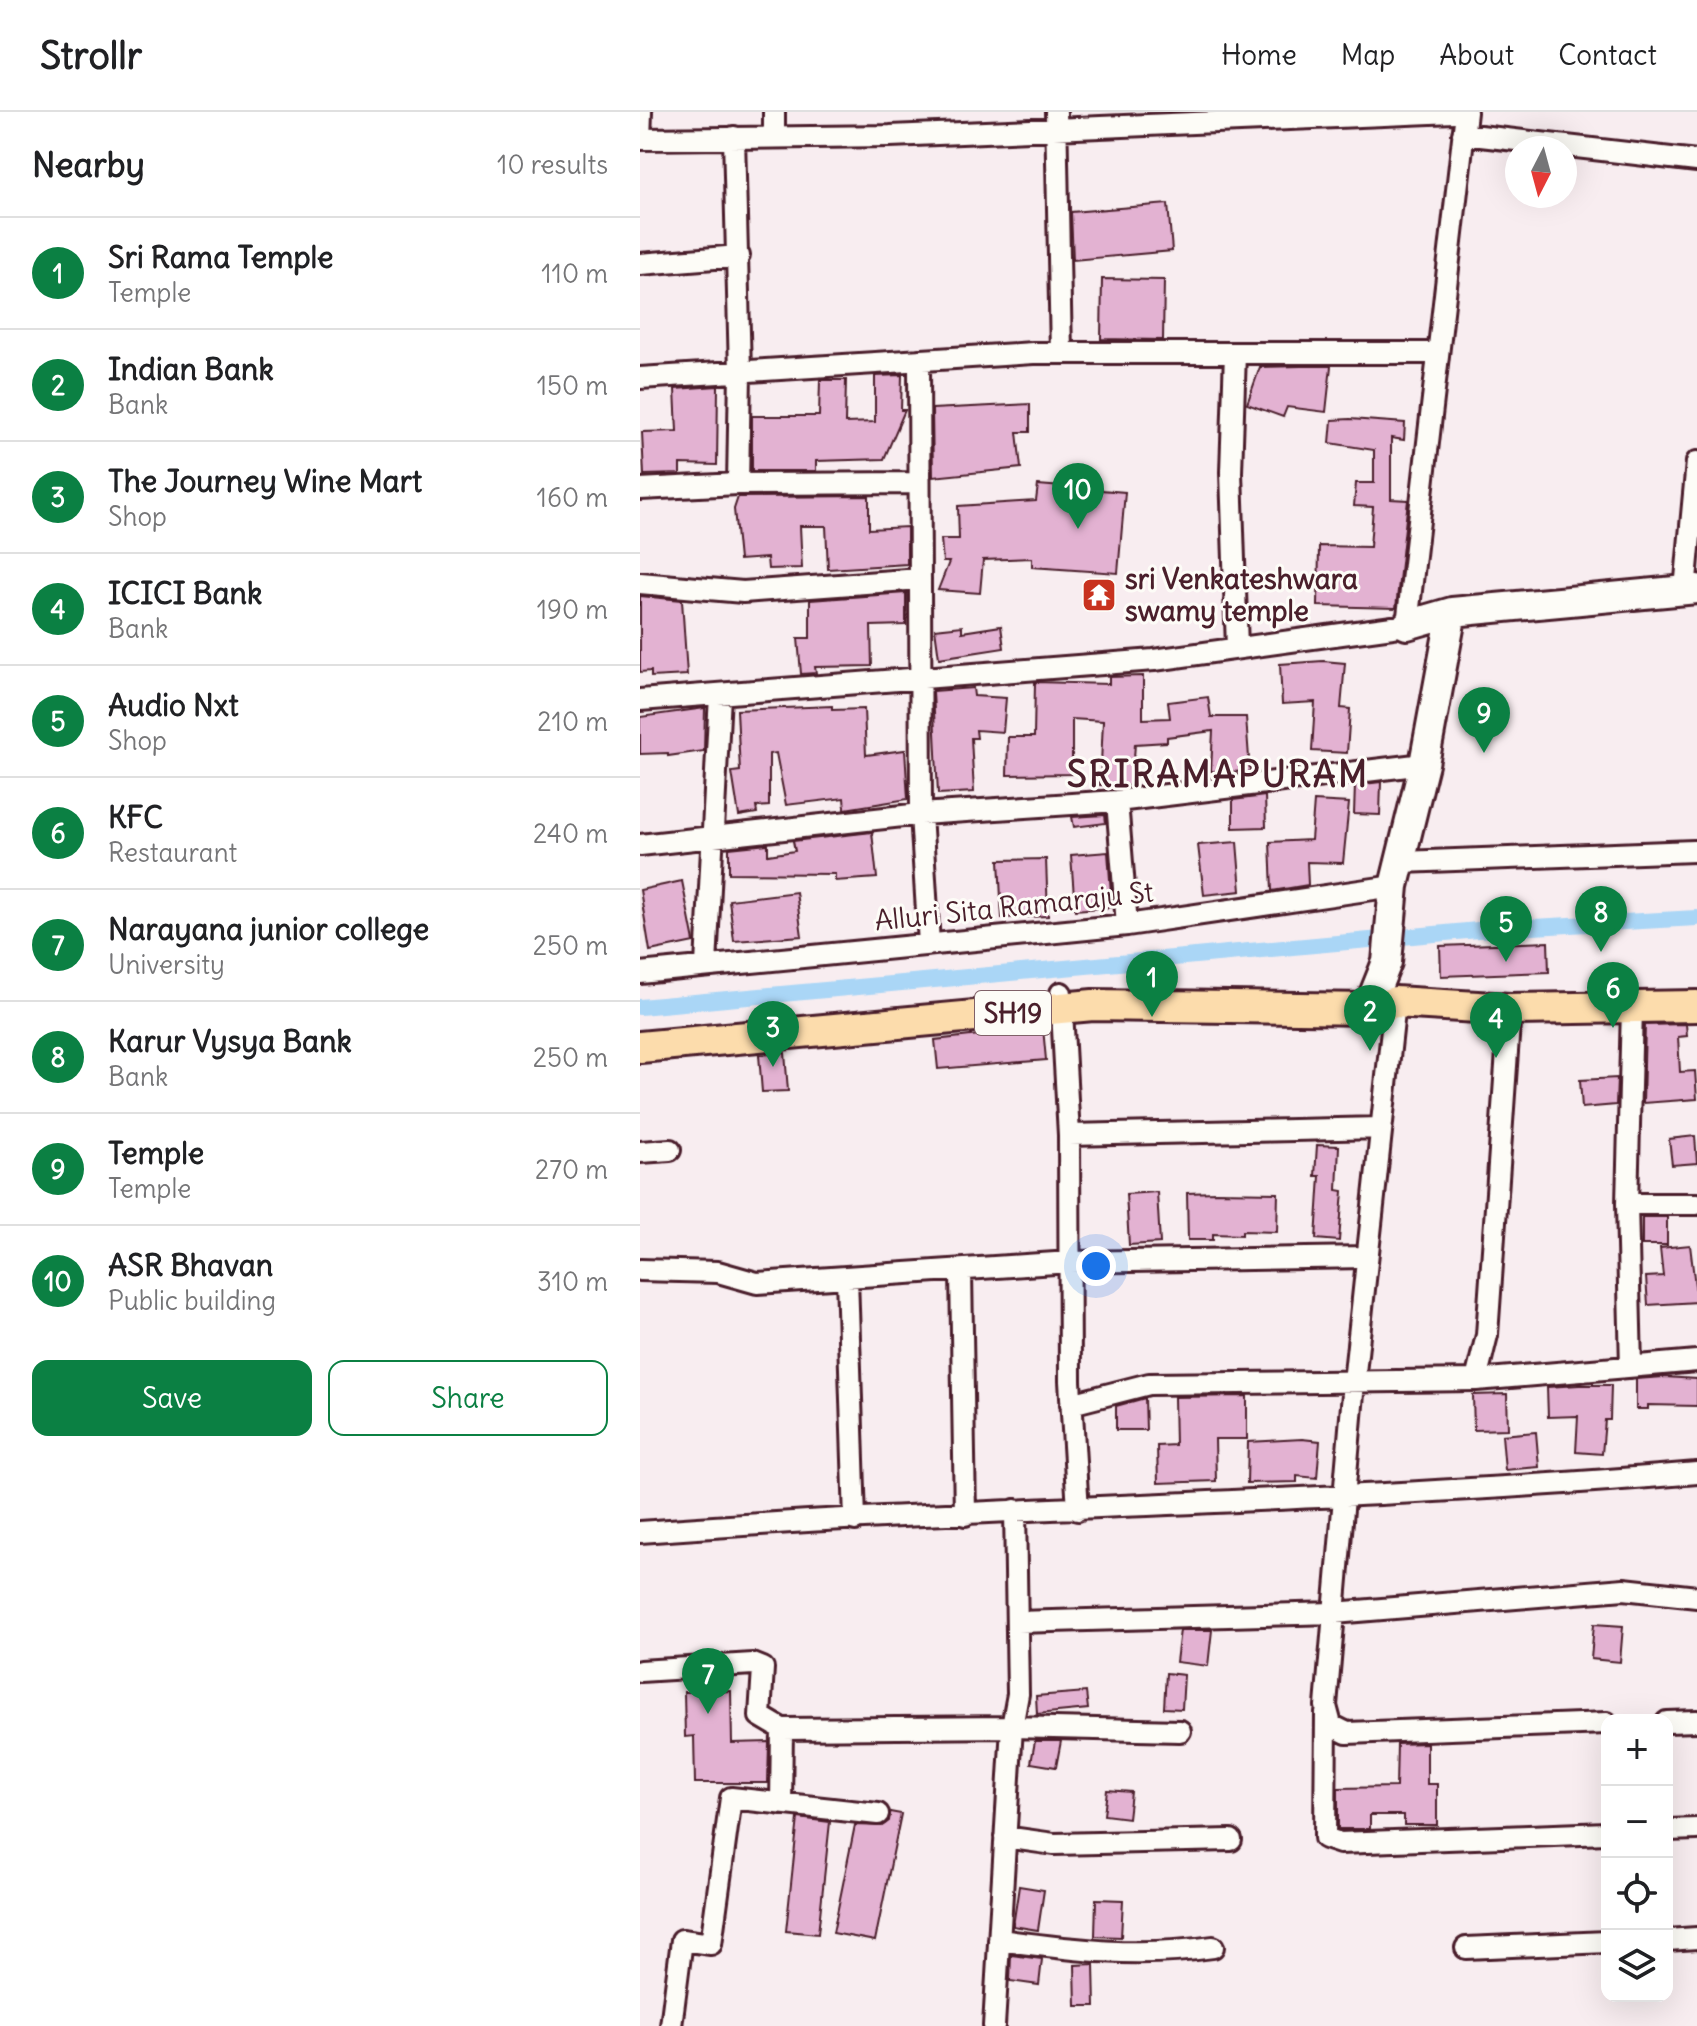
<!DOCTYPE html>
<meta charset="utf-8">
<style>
:root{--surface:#fff;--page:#f6f6f6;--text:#202124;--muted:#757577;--line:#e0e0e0;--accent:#0b8043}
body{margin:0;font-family:Delius,sans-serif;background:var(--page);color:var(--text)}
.controls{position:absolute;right:24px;bottom:24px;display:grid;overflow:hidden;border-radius:16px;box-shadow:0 8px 32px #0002}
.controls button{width:72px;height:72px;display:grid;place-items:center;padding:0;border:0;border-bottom:2px solid var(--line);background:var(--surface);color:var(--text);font:40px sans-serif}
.compass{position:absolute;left:865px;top:24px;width:72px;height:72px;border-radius:50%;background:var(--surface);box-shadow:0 8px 32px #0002;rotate:186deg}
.you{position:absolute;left:456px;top:1154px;width:28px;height:28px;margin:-20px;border:6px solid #fff;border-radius:50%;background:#1a73e8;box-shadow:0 0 0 12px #1a73e833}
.badge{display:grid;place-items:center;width:52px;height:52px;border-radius:50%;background:var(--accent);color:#fff;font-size:26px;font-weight:700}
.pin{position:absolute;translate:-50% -66px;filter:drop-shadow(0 2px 4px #0008)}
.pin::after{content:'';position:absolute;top:42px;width:28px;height:24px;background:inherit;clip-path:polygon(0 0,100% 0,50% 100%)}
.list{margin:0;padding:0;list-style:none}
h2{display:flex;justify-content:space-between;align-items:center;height:104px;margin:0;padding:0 32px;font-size:34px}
h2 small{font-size:26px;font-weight:400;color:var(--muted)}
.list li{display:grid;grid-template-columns:52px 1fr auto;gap:24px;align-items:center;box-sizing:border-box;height:112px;padding:0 32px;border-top:2px solid var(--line)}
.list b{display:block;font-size:30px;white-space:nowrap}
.list p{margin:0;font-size:26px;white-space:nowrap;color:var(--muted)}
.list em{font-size:26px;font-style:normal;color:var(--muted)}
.actions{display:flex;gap:16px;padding:24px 32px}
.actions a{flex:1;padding:18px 0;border:2px solid var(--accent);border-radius:16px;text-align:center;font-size:28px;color:var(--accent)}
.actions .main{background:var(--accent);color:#fff}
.icon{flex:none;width:44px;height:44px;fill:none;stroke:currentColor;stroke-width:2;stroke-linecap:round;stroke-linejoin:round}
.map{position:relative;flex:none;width:1057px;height:1914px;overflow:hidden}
header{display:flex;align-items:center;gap:48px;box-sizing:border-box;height:112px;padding:0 40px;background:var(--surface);border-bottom:2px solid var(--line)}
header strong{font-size:38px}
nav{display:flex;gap:44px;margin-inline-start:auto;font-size:28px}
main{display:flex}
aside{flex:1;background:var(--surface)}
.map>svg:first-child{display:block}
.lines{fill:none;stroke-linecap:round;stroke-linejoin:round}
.canal{stroke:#aad6f6;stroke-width:16}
.building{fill:#e3b2d2;stroke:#4a1f2b;stroke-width:2}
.street-casing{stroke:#4a1f2b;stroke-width:26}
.secondary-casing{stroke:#4a1f2b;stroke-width:34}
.primary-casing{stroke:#4a1f2b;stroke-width:36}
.street{stroke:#fdfcf7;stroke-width:20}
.secondary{stroke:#fdfcf7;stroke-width:28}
.primary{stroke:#fcdcac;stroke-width:30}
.labels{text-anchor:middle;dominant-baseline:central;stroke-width:6;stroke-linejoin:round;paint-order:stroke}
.shield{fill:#fdfcf7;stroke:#806168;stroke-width:2}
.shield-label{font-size:26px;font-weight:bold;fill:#4a1f2b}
.poi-label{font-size:28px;font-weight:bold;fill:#4a1f2b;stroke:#fdfcf7;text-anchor:start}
.street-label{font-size:28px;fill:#4a1f2b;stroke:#fdfcf7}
.district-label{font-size:36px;font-weight:bold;letter-spacing:2px;fill:#4a1f2b;stroke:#fdfcf7}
</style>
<header>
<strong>Strollr</strong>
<nav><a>Home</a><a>Map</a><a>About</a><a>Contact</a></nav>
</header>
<main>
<aside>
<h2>Nearby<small>10 results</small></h2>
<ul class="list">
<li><span class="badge">1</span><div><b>Sri Rama Temple</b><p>Temple</p></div><em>110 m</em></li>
<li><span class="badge">2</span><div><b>Indian Bank</b><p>Bank</p></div><em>150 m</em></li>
<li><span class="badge">3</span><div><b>The Journey Wine Mart</b><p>Shop</p></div><em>160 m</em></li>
<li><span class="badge">4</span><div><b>ICICI Bank</b><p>Bank</p></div><em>190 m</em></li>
<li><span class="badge">5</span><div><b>Audio Nxt</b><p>Shop</p></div><em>210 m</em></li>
<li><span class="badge">6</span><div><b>KFC</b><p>Restaurant</p></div><em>240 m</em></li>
<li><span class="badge">7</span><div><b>Narayana junior college</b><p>University</p></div><em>250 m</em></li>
<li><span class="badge">8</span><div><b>Karur Vysya Bank</b><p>Bank</p></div><em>250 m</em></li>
<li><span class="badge">9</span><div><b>Temple</b><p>Temple</p></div><em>270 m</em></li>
<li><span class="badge">10</span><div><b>ASR Bhavan</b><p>Public building</p></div><em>310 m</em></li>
</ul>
<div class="actions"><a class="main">Save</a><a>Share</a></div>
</aside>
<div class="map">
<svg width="1057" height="1914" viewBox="0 0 1057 1914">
<rect width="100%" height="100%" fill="#f8edf0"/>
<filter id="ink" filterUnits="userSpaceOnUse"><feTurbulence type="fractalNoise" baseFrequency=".0125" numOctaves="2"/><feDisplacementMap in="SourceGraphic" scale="16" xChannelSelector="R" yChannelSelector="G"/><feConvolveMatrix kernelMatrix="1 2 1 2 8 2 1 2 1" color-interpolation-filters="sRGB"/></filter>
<g filter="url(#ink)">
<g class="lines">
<!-- canal -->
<path class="canal" d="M0,895L838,818L1057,806"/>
</g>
<!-- building -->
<path class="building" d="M528,92L532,139L433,148L431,100Z
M462,167L524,168L523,228L461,227Z
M661,254H691L686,300L647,295L643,305L607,292L620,255Z
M262,263L261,298H265L244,347L176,349V359H112V304H179L180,268H206L205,311L235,310V264Z
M78,274L77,353L40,352V362L4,363L2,320L37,319L35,277Z
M390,292V320H377L381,356L293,365L292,297Z
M710,307L765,311L764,328L751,326V387L768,388L756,496L678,494L679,434L730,435L733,395L714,394L716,371H734V338L690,331L692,308Z
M398,373L485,380L478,461L392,455V446L343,448L340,481L298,478L309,450H303L301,427H319L318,394L396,389Z
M229,384V417L267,415V452L188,457L186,414H160L162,456L128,457L127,446L99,448L94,397L98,385Z
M266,481V513L231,514L232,554L175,555L176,561L161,562L158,526H170V488Z
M0,484L42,488L47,563L11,565V559L0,560Z
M322,514V520L361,514L364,536L299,546L295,517Z
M683,549L705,551L701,596L710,597L707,641L672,639L675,590L642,592L640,552Z
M503,564V607L530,606L528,590L568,585L571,605H606L610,660L571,659L573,619L527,625V630L495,632L492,674L460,673L463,609L432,607V662L367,663L368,625H394L395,570L469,572V565Z
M333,576L334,584L366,586L363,620L336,618L337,626H331L334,680L298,682L293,579Z
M192,594V598L224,597L226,643L265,638L268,687L205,697L204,686L146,693L136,641L129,642V694L116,695L117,701L99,704L92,660L100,659L97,598Z
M65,596L64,639L28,644V641L0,642V605Z
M741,670L740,703L714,702L715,673Z
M625,684L626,715L593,716V688Z
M674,689L709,691L703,751L667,750L668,773L632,779L630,730L671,728Z
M465,703L466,711L434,715L432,705Z
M232,720L237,766L195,769V762L89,761V736L128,732V743L155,739L153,729Z
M597,730L601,779L564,783L558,733Z
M468,740L472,795L435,798L431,743Z
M406,747L408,804L362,806L359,748Z
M42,769L54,830L10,839L0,778Z
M156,780L162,824L94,829L89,788Z
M908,830L909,860L801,864L800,834Z
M1046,912L1047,924L1038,925L1040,960L1055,959L1057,987L1003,991L1005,913Z
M403,916L406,948L298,957L295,928Z
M145,941L148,979L122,980L119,943Z
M977,966L976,993L942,996L940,968Z
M1055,1024L1057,1051L1032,1053L1029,1027Z
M677,1033L699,1034L697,1078L703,1079L699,1129L676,1127L680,1064H675Z
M517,1080L520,1131L489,1133L486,1082Z
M576,1080L638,1081L637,1120L602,1119V1123L573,1122V1128H548L547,1081Z
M1002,1105H1027V1133H1002Z
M1050,1133L1057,1190L1008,1193L1006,1165L1023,1164L1020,1136Z
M1024,1265L1057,1267V1294L1008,1293V1297H996V1267Z
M939,1273H971L970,1308H965L962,1342L936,1340L938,1304L908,1305L907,1275Z
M867,1282L868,1317L834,1318L833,1283Z
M607,1284V1327H575L576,1369L518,1371L517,1334L535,1333L534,1285Z
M505,1286L506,1318H476V1294Z
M896,1320L899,1355L865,1358L862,1323Z
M662,1327L680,1329L677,1366L657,1364V1370L607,1371L608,1330Z
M954,1512L983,1514L980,1550L951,1547Z
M540,1518H572L568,1554L536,1550Z
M526,1561L544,1563L542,1597L524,1596Z
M91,1579L92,1631L129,1630L128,1671H55L54,1624L45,1625L44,1580Z
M446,1580L448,1597L397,1602L396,1584Z
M395,1629H421L416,1655L391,1651Z
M787,1631V1672H797V1713H764V1703H730V1717H698V1676L756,1675L757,1632Z
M467,1678L491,1680L488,1706L464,1703Z
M250,1700L261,1702L235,1829L193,1821L215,1713L242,1714L249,1709Z
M158,1706L190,1710L178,1822L146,1819Z
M379,1774L404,1778L398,1818L373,1814Z
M456,1787L483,1788L481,1825L455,1824Z
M371,1843L402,1847L399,1873L370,1869Z
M454,1852L455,1894H436L435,1853Z"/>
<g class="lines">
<!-- street casing -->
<g class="street-casing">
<path id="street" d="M416,0L421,241
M823,22L1057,49
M134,24V0
M94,25L100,260L98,372
M0,27L250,24L814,0
M0,27L1,0
M0,152L99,144
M595,241L591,360L597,536
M279,248L281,702L289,832
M0,266L393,241H798
M0,377L98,372L278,371
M0,471L103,480L280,467
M1045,478L1057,350
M0,588L514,548L767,513L826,0
M477,689L487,813
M0,733L281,702L477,689L784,652
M762,750L1054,739
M66,853L80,583
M0,861L487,813L754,774
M421,881L429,1023L430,1269L438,1398
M755,890L714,1270L686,1594L691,1613L707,1621L967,1611
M870,897L847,1223L836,1268L1057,1249
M429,1023L741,1016
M0,1040L30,1038
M987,1092H1057
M0,1158L78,1160L117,1171L430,1150L727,1145
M321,1160L325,1403
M207,1166L215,1408
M991,1255L987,1092L992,895
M431,1292L509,1272L836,1268
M0,1420C352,1394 705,1391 1057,1361
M377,1510L694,1501L984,1477L1057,1485
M0,1559L113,1552L123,1556L120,1604L142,1617L372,1615L540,1619
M686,1601L685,1726L700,1731L967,1721
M1027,1610L1057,1609
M141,1692L142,1617
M1027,1718L1057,1717
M365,1725L414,1732L591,1728
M359,1828C434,1838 497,1846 573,1835
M1027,1828L1057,1826
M826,1836L967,1830
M31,1914L42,1828L71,1832L91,1686L238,1702
M354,1914L372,1615L378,1582L375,1398"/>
</g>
<!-- secondary casing -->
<g class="secondary-casing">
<path id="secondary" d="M767,513L812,500L1057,477
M733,897V885L747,850L754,774L784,652L812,500"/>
</g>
<!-- primary casing -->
<g class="primary-casing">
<path id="primary" d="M0,935L453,893L733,897L755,890L870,897L1057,894"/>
</g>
<!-- street -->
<use href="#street" class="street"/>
<!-- secondary -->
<use href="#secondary" class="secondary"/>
<!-- primary -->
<use href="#primary" class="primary"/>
</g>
</g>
<!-- icons -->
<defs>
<g id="temple-square" transform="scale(1.8)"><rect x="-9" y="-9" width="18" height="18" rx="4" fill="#c8321e" stroke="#fdfcf7"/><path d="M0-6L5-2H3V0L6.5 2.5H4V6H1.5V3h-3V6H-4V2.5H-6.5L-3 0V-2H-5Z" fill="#fff"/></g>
</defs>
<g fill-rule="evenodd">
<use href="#temple-square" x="459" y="483"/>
</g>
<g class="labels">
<!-- shield labels -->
<rect class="shield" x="335" y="879" width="76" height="44" rx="6"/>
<g class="shield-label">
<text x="373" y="901">SH19</text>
</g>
<!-- poi labels -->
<g class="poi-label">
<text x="485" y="467">sri Venkateshwara<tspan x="485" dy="32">swamy temple</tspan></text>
</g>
<!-- street labels -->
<g class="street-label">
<text transform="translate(374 794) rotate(-6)">Alluri Sita Ramaraju St</text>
</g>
<!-- district labels -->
<g class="district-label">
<text x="578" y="662">SRIRAMAPURAM</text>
</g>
</g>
</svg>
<div class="controls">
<button>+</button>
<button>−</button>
<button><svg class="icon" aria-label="locate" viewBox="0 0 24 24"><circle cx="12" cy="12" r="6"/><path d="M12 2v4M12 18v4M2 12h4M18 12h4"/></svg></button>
<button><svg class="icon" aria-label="layers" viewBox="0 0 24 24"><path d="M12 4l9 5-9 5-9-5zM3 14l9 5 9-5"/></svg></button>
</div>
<svg class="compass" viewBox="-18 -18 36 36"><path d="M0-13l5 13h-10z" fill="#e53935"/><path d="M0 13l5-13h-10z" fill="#757577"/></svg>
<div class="you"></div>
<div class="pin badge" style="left:512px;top:905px">1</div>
<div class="pin badge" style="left:730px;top:939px">2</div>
<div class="pin badge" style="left:133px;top:955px">3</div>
<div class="pin badge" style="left:856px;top:946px">4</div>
<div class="pin badge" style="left:866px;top:850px">5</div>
<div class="pin badge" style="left:973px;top:916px">6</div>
<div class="pin badge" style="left:68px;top:1602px">7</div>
<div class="pin badge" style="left:961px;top:840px">8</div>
<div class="pin badge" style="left:844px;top:641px">9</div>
<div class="pin badge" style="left:438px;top:417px">10</div>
</div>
</main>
